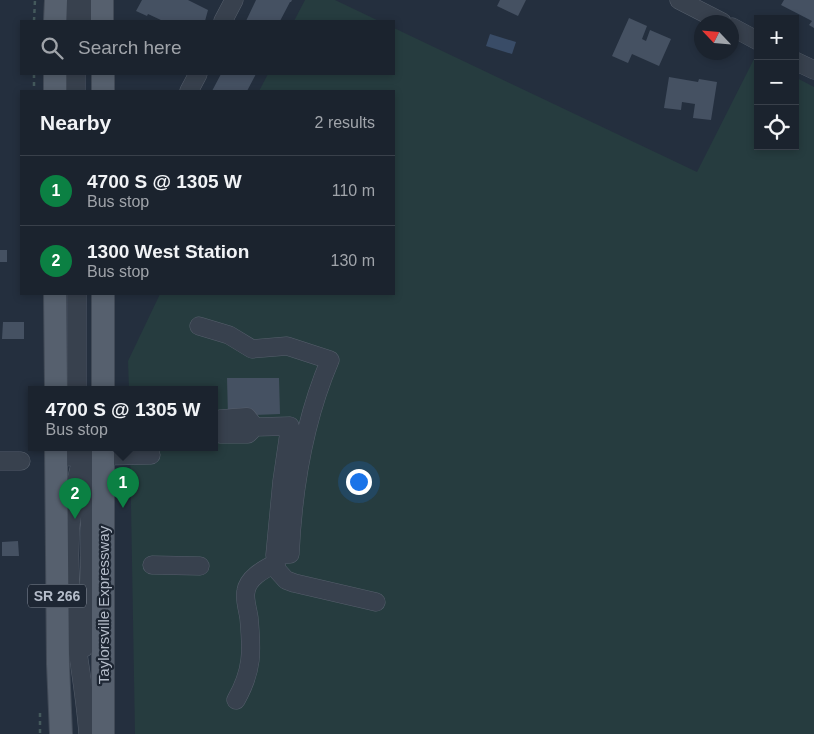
<!DOCTYPE html>
<meta charset="utf-8">
<style>
:root{--surface:#1b232e;--page:#282f3a;--text:#f1f3f6;--muted:#a0a4aa;--line:#39404a;--accent:#0b8043}
body{margin:0;font-family:Helvetica,sans-serif;background:var(--page);color:var(--text)}
.controls{position:absolute;right:15px;top:15px;display:grid;overflow:hidden;border-radius:0px;box-shadow:0 2px 8px #0003}
.controls button{width:45px;height:45px;display:grid;place-items:center;padding:0;border:0;border-bottom:1px solid var(--line);background:var(--surface);color:var(--text);font:25px sans-serif}
.compass{position:absolute;left:694px;top:15px;width:45px;height:45px;border-radius:50%;background:var(--surface);box-shadow:0 2px 8px #0003;rotate:296deg}
.you{position:absolute;left:358px;top:481px;width:18px;height:18px;margin:-12px;border:4px solid #fff;border-radius:50%;background:#1a73e8;box-shadow:0 0 0 8px #1a73e833}
.badge{display:grid;place-items:center;width:32px;height:32px;border-radius:50%;background:var(--accent);color:#fff;font-size:16px;font-weight:700}
.pin{position:absolute;translate:-50% -41px;filter:drop-shadow(0 1px 2px #0008)}
.pin::after{content:'';position:absolute;top:26px;width:18px;height:15px;background:inherit;clip-path:polygon(0 0,100% 0,50% 100%)}
.popup{position:absolute;left:28px;top:386px;width:190px;height:65px;box-sizing:border-box;display:grid;place-content:center;border-radius:0px;background:var(--surface);filter:drop-shadow(0 1px 4px #0005);font-size:16px;white-space:nowrap;color:var(--muted)}
.popup b{font-size:19px;color:var(--text)}
.popup::after{content:'';position:absolute;left:50%;top:100%;margin-left:-10px;border:10px solid transparent;border-top-color:var(--surface)}
.list{margin:0;padding:0;list-style:none}
h2{display:flex;justify-content:space-between;align-items:center;height:65px;margin:0;padding:0 20px;font-size:21px}
h2 small{font-size:16px;font-weight:400;color:var(--muted)}
.list li{display:grid;grid-template-columns:32px 1fr auto;gap:15px;align-items:center;box-sizing:border-box;height:70px;padding:0 20px;border-top:1px solid var(--line)}
.list b{display:block;font-size:19px;white-space:nowrap}
.list p{margin:0;font-size:16px;white-space:nowrap;color:var(--muted)}
.list em{font-size:16px;font-style:normal;color:var(--muted)}
.icon{flex:none;width:28px;height:28px;fill:none;stroke:currentColor;stroke-width:2;stroke-linecap:round;stroke-linejoin:round}
.map{position:relative;flex:none;width:814px;height:734px;overflow:hidden}
.search{position:absolute;background:var(--surface);box-shadow:0 2px 8px #0003;left:20px;top:20px;width:375px;height:55px;display:flex;align-items:center;gap:12px;box-sizing:border-box;padding:0 18px;border-radius:0px;color:var(--muted);font-size:19px}
.panel{position:absolute;background:var(--surface);box-shadow:0 2px 8px #0003;left:20px;top:90px;width:375px;height:205px;border-radius:0px}
.map>svg:first-child{display:block}
.green{fill:#263c3f}
.water{fill:#394c67}
.building{fill:#455162}
.lines{fill:none;stroke-linecap:round;stroke-linejoin:round}
.minor-casing{stroke:#565f6c;stroke-width:19}
.major-casing{stroke:#414a57;stroke-width:24}
.path{stroke:#44595c;stroke-width:2.5;stroke-dasharray:4 4;stroke-linecap:butt}
.minor{stroke:#38414e;stroke-width:18}
.major{stroke:#56606e;stroke-width:22}
.labels{text-anchor:middle;dominant-baseline:central;stroke-width:4.5;stroke-linejoin:round;paint-order:stroke}
.shield{fill:#1d2633;stroke:#878f9c;stroke-width:1}
.shield-label{font-size:14px;font-weight:bold;fill:#b4bcc9}
.street-label{font-size:15px;fill:#b4bcc9;stroke:#1d2633}
</style>
<div class="map">
<svg width="814" height="734" viewBox="0 0 814 734">
<rect width="100%" height="100%" fill="#242f3e"/>
<!-- green -->
<path class="green" d="M305,0H335L379,21H294Z
M394,28L697,172L755,57L758,58V146H795V77L814,87V734H135L130,447H214V389H129L128,361L160,294H394V91H259L268,74H394Z"/>
<!-- water -->
<path class="water" d="M490,34L516,42L512,54L486,46Z"/>
<!-- building -->
<path class="building" d="M142,0H188L208,10L205,21H163L148,14L147,16L136,11Z
M256,0H292L291,2H290L280,21H246Z
M500,0H526L518,16L497,6Z
M784,0H814V28L809,25L812,21L781,5Z
M629,18L647,26L642,39L646,41L650,30L671,39L659,66L632,54L628,63L612,56Z
M221,74H256L247,91H212Z
M669,77L698,82L699,79L717,82L711,120L693,118L695,104L682,102L681,110L664,108Z
M0,250H7V262H0Z
M3,322H24V339H2Z
M227,378H279L280,414L228,416Z
M18,541L19,556H2V542Z"/>
<g class="lines">
<!-- minor casing -->
<g class="minor-casing">
<path id="minor" d="M76,0V21
M88,0V21
M679,0L722,22
M223,21L234,0
M732,27L758,41
M795,61L814,70
M76,74V91
M189,91L198,74
M77,294V389
M199,326L229,335L252,349L287,346L330,360C304,421 293,488 290,554L275,555
M220,419L247,417L255,427
M220,434H248L255,427L290,426L282,481L275,555L277,570L286,580L294,583L376,602
M85,447C69,497 67,552 72,605C76,648 85,691 88,734
M56,457L151,455
M0,461H21
M83,462C89,485 89,508 90,531C90,572 89,607 84,648
M152,565L200,566
M236,700C253,670 252,651 249,618C248,610 244,599 246,591C248,577 265,569 276,563"/>
</g>
<!-- major casing -->
<g class="major-casing">
<path id="major" d="M102,0V21
M55,21L56,0
M103,74V91
M55,91V74
M55,294L56,389
M103,294V389
M56,447L58,664L61,734
M103,734V447"/>
</g>
<!-- path -->
<path class="path" d="M34,21L35,0
M34,74V91
M40,713V734"/>
<!-- minor -->
<use href="#minor" class="minor"/>
<!-- major -->
<use href="#major" class="major"/>
</g>
<g class="labels">
<!-- shield labels -->
<rect class="shield" x="28" y="584.5" width="58" height="23" rx="4"/>
<g class="shield-label">
<text x="57" y="596">SR 266</text>
</g>
<!-- street labels -->
<g class="street-label">
<text transform="translate(103 605) rotate(-90)">Taylorsville Expressway</text>
</g>
</g>
</svg>
<div class="controls">
<button>+</button>
<button>−</button>
<button><svg class="icon" aria-label="locate" viewBox="0 0 24 24"><circle cx="12" cy="12" r="6"/><path d="M12 2v4M12 18v4M2 12h4M18 12h4"/></svg></button>
</div>
<svg class="compass" viewBox="-18 -18 36 36"><path d="M0-13l5 13h-10z" fill="#e53935"/><path d="M0 13l5-13h-10z" fill="#a0a4aa"/></svg>
<div class="you"></div>
<div class="pin badge" style="left:123px;top:508px">1</div>
<div class="popup"><b>4700 S @ 1305 W</b>Bus stop</div>
<div class="pin badge" style="left:75px;top:519px">2</div>
<div class="search"><svg class="icon" aria-label="search" viewBox="0 0 24 24"><circle cx="10" cy="10" r="6"/><path d="M15 15l6 6"/></svg>Search here</div>
<section class="panel">
<h2>Nearby<small>2 results</small></h2>
<ul class="list">
<li><span class="badge">1</span><div><b>4700 S @ 1305 W</b><p>Bus stop</p></div><em>110 m</em></li>
<li><span class="badge">2</span><div><b>1300 West Station</b><p>Bus stop</p></div><em>130 m</em></li>
</ul>
</section>
</div>
